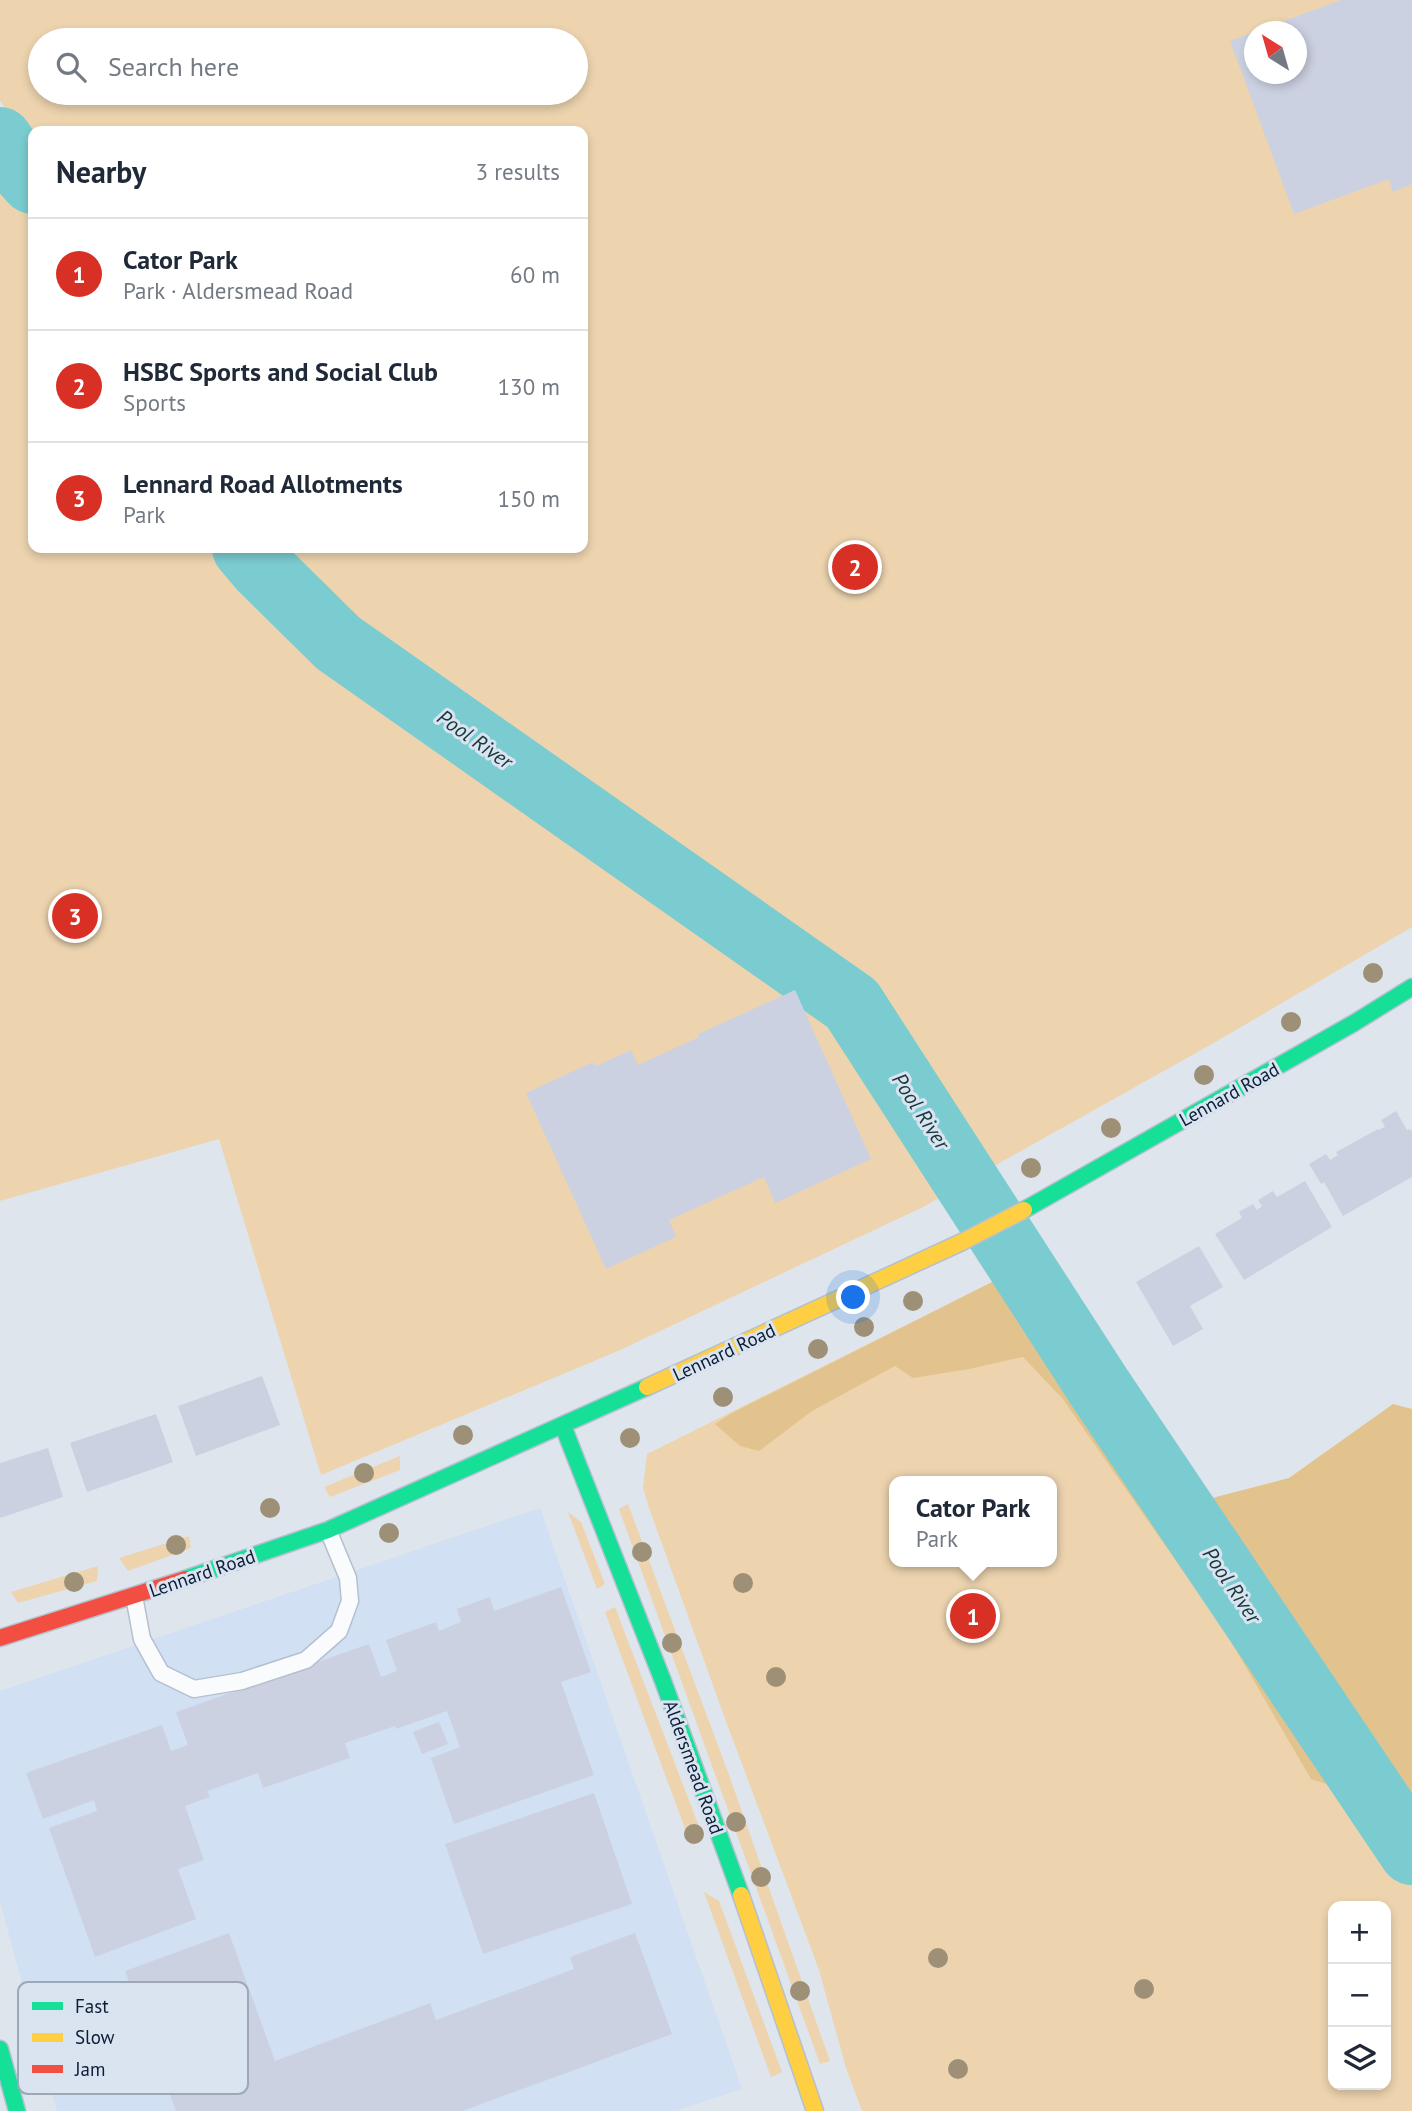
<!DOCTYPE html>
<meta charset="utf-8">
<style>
:root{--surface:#fff;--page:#f2f2f3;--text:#1f2937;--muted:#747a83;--line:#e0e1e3;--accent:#d93025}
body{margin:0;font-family:"PT Sans",sans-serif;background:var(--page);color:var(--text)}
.controls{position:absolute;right:21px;bottom:21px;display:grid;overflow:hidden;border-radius:14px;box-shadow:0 4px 10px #0003}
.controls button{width:63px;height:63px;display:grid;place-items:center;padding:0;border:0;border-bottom:2px solid var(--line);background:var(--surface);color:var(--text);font:35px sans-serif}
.compass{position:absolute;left:1244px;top:21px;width:63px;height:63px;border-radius:50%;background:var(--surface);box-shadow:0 4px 10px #0003;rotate:323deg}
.you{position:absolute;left:854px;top:1298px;width:24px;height:24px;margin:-18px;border:5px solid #fff;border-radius:50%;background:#1a73e8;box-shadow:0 0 0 10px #1a73e833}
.badge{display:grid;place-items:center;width:46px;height:46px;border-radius:50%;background:var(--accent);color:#fff;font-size:23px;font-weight:700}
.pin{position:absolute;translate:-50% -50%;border:4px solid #fff;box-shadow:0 2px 7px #0006}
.popup{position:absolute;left:889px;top:1476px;width:168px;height:91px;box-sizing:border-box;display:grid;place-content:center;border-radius:14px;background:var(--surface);filter:drop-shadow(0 2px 5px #0005);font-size:23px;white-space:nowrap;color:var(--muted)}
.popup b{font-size:26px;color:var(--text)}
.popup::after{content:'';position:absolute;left:50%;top:100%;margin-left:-14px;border:14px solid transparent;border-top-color:var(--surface)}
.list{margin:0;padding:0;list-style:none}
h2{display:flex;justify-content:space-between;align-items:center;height:91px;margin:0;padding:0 28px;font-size:30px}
h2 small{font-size:23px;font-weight:400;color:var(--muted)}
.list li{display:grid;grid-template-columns:46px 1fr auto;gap:21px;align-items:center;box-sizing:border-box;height:112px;padding:0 28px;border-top:2px solid var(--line)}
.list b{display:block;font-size:26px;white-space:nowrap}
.list p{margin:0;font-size:23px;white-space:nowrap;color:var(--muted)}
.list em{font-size:23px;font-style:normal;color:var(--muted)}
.icon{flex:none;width:38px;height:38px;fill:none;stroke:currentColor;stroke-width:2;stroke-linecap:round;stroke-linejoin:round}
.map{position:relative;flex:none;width:1412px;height:2111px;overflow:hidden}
.search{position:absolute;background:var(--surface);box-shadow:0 4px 10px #0003;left:28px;top:28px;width:560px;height:77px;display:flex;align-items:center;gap:18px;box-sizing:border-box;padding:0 24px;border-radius:38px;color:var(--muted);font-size:26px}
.panel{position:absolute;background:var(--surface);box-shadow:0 4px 10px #0003;left:28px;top:126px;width:560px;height:427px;border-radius:14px}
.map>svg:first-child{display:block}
.built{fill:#d1e0f3}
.green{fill:#edd4af;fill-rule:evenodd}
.forest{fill:#e2c38e}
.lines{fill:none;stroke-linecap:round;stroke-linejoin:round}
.river{stroke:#7bccd0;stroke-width:66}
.building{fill:#ccd1e1}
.lane-casing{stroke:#b4c0cf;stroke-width:19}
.fast-casing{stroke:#b4c0cf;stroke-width:19}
.slow-casing{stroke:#b4c0cf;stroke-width:19}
.jam-casing{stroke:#b4c0cf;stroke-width:19}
.lane{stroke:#fafbfc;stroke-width:16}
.fast{stroke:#16e098;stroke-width:16}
.slow{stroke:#ffcf43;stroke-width:16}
.jam{stroke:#f24e42;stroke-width:16}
.tree{fill:#9e9076}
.labels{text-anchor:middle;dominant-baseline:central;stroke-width:6;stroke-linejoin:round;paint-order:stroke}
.street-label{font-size:19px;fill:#0b1d35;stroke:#dae4f1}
.water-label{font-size:21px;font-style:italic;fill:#163839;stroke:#dae4f1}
.key{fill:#dae4f1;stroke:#9ca8b9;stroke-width:2}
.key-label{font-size:19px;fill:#0b1d35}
</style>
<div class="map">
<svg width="1412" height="2111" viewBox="0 0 1412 2111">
<rect width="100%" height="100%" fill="#dfe5ec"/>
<!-- built -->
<path class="built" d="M540,1508L742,2089L676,2111H57L0,1902V1691Z"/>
<!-- green -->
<path class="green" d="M0,0H1412V927L1212,1044L989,1169L840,964L528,755L464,708L370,634L316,587L279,548H583V131H33V144L0,101ZM1254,32H1296V74H1254ZM40,40H576V93H40Z
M0,117L33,165V548H274L333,611L848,1007L959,1187L923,1207L618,1351L321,1475L219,1139L0,1201Z
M1039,1259L1412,1868V2111H862L846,2068L819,1970L727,1724L649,1508L643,1488L647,1454ZM894,1481H1052V1562H894ZM1333,1906H1386V2085H1333Z
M400,1456V1470L330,1497L324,1487Z
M628,1504L729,1775L830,2061L820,2064L619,1509Z
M568,1512L581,1522L605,1584L597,1589Z
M189,1536L191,1548L128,1571L119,1558Z
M98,1566L97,1581L18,1603L11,1592Z
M615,1607L703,1837L691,1845L605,1612Z
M704,1892L719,1901L782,2072L771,2077Z"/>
<!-- forest -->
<path class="forest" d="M1044,1274L1125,1410L1177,1483L1212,1498L1289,1478L1393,1404L1412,1409V1801L1402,1808L1311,1779L1223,1628L1062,1398L1023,1357L969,1369L913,1378L895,1366L812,1411L759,1451L740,1446L715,1424L730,1414L996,1280Z"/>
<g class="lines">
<!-- river -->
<path class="river" d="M0,140L9,154L33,181
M245,548L261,567L338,643L852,1004L1099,1387L1412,1852"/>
</g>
<!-- building -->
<path class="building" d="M1341,0H1412V184L1393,192L1389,179L1294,214L1230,41L1254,32V74H1296V32L1256,31Z
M795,990L871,1159L775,1203L764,1177L669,1220L676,1237L606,1269L526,1093L593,1062L596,1066L631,1050L638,1065L699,1037L698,1034Z
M1396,1111L1407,1130L1410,1129L1412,1132V1177L1343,1216L1324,1182L1321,1184L1309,1164L1326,1154L1330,1160L1338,1155L1336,1152L1378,1129V1130L1385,1127L1381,1120Z
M1305,1181L1332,1227L1244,1280L1215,1234L1242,1218L1239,1212L1253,1204L1257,1210L1262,1206L1258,1200L1273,1191L1277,1197Z
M1199,1246L1223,1287L1190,1306L1203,1329L1173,1346L1136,1282Z
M262,1376L280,1425L196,1456L178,1406Z
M156,1414L173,1462L87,1492L70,1443Z
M48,1448L63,1497L0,1518V1463Z
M561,1587L591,1672L561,1682L594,1775L454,1824L431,1758L460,1747L447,1711L396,1729L395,1726L345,1743L350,1758L263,1788L258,1773L207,1791L210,1797L185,1806L204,1860L178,1869L196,1919L95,1957L49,1828L97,1811L94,1800L43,1819L26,1773L162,1725L171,1751L188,1745L176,1712L369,1644L381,1677L397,1671L386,1640L436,1622L439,1631L461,1622L457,1609L490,1597L494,1611Z
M439,1722L448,1744L422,1754L413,1732Z
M594,1793L632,1904L483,1954L445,1844Z
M229,1933L275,2061L430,2003L436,2020L574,1969L570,1957L635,1933L672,2034L462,2111H176L125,1971Z"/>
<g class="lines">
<!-- lane casing -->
<g class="lane-casing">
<path id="lane" d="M134,1596L142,1639L161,1673L194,1689L242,1681L306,1660L339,1631L350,1601L348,1578L328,1530"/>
</g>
<!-- fast casing -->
<g class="fast-casing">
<path id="fast" d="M1024,1210L1354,1023L1412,987
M563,1426L663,1681L741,1895
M185,1579L328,1530L647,1387
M0,2049L17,2111"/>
</g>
<!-- slow casing -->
<g class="slow-casing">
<path id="slow" d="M647,1387L962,1242L1024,1210
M741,1895L815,2111"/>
</g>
<!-- jam casing -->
<g class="jam-casing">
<path id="jam" d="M0,1638L185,1579"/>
</g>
<!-- lane -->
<use href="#lane" class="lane"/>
<!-- fast -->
<use href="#fast" class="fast"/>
<!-- slow -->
<use href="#slow" class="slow"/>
<!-- jam -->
<use href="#jam" class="jam"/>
</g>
<!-- trees -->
<g class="tree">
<circle cx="1373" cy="973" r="10"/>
<circle cx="1291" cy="1022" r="10"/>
<circle cx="1204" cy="1075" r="10"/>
<circle cx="1111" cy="1128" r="10"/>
<circle cx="1031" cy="1168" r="10"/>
<circle cx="913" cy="1301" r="10"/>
<circle cx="864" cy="1327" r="10"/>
<circle cx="818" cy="1349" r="10"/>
<circle cx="723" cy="1397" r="10"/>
<circle cx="463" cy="1435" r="10"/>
<circle cx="630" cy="1438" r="10"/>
<circle cx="364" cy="1473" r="10"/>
<circle cx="270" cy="1508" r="10"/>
<circle cx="389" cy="1533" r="10"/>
<circle cx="176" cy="1545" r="10"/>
<circle cx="642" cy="1552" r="10"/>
<circle cx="74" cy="1582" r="10"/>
<circle cx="743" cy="1583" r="10"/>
<circle cx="672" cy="1643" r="10"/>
<circle cx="776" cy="1677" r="10"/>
<circle cx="736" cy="1822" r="10"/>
<circle cx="694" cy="1834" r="10"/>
<circle cx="761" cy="1877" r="10"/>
<circle cx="938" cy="1958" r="10"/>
<circle cx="1144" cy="1989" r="10"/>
<circle cx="800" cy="1991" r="10"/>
<circle cx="958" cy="2069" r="10"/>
</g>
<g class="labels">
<!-- street labels -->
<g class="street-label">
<text transform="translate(1229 1094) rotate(-29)">Lennard Road</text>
<text transform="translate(724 1352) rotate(-25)">Lennard Road</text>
<text transform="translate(202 1573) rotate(-19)">Lennard Road</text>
<text transform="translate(694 1767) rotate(70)">Aldersmead Road</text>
</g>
<!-- water labels -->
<g class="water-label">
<text transform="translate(475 739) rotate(35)">Pool River</text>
<text transform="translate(921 1111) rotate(57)">Pool River</text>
<text transform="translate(1232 1585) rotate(56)">Pool River</text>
</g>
</g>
<!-- legend -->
<rect x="18" y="1982" width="230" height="112" rx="10" class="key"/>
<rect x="32" y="2002" width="31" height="8" fill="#16e098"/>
<rect x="32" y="2033" width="31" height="9" fill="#ffcf43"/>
<rect x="32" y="2065" width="31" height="8" fill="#f24e42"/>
<g class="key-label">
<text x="75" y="2013">Fast</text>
<text x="75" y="2044">Slow</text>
<text x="75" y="2076">Jam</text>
</g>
</svg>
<div class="controls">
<button>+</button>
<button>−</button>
<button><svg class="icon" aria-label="layers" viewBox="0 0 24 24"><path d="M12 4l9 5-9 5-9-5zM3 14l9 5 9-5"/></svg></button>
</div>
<svg class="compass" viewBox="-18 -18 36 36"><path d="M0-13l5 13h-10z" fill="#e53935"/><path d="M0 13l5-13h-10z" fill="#747a83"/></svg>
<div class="you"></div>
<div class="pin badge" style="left:973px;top:1616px">1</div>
<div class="popup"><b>Cator Park</b>Park</div>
<div class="pin badge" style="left:855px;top:567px">2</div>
<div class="pin badge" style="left:75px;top:916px">3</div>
<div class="search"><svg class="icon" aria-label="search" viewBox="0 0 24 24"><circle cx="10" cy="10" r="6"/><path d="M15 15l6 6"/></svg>Search here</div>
<section class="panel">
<h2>Nearby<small>3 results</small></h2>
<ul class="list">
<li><span class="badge">1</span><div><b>Cator Park</b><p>Park · Aldersmead Road</p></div><em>60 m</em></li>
<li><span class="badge">2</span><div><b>HSBC Sports and Social Club</b><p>Sports</p></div><em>130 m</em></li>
<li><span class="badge">3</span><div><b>Lennard Road Allotments</b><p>Park</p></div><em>150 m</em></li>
</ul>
</section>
</div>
